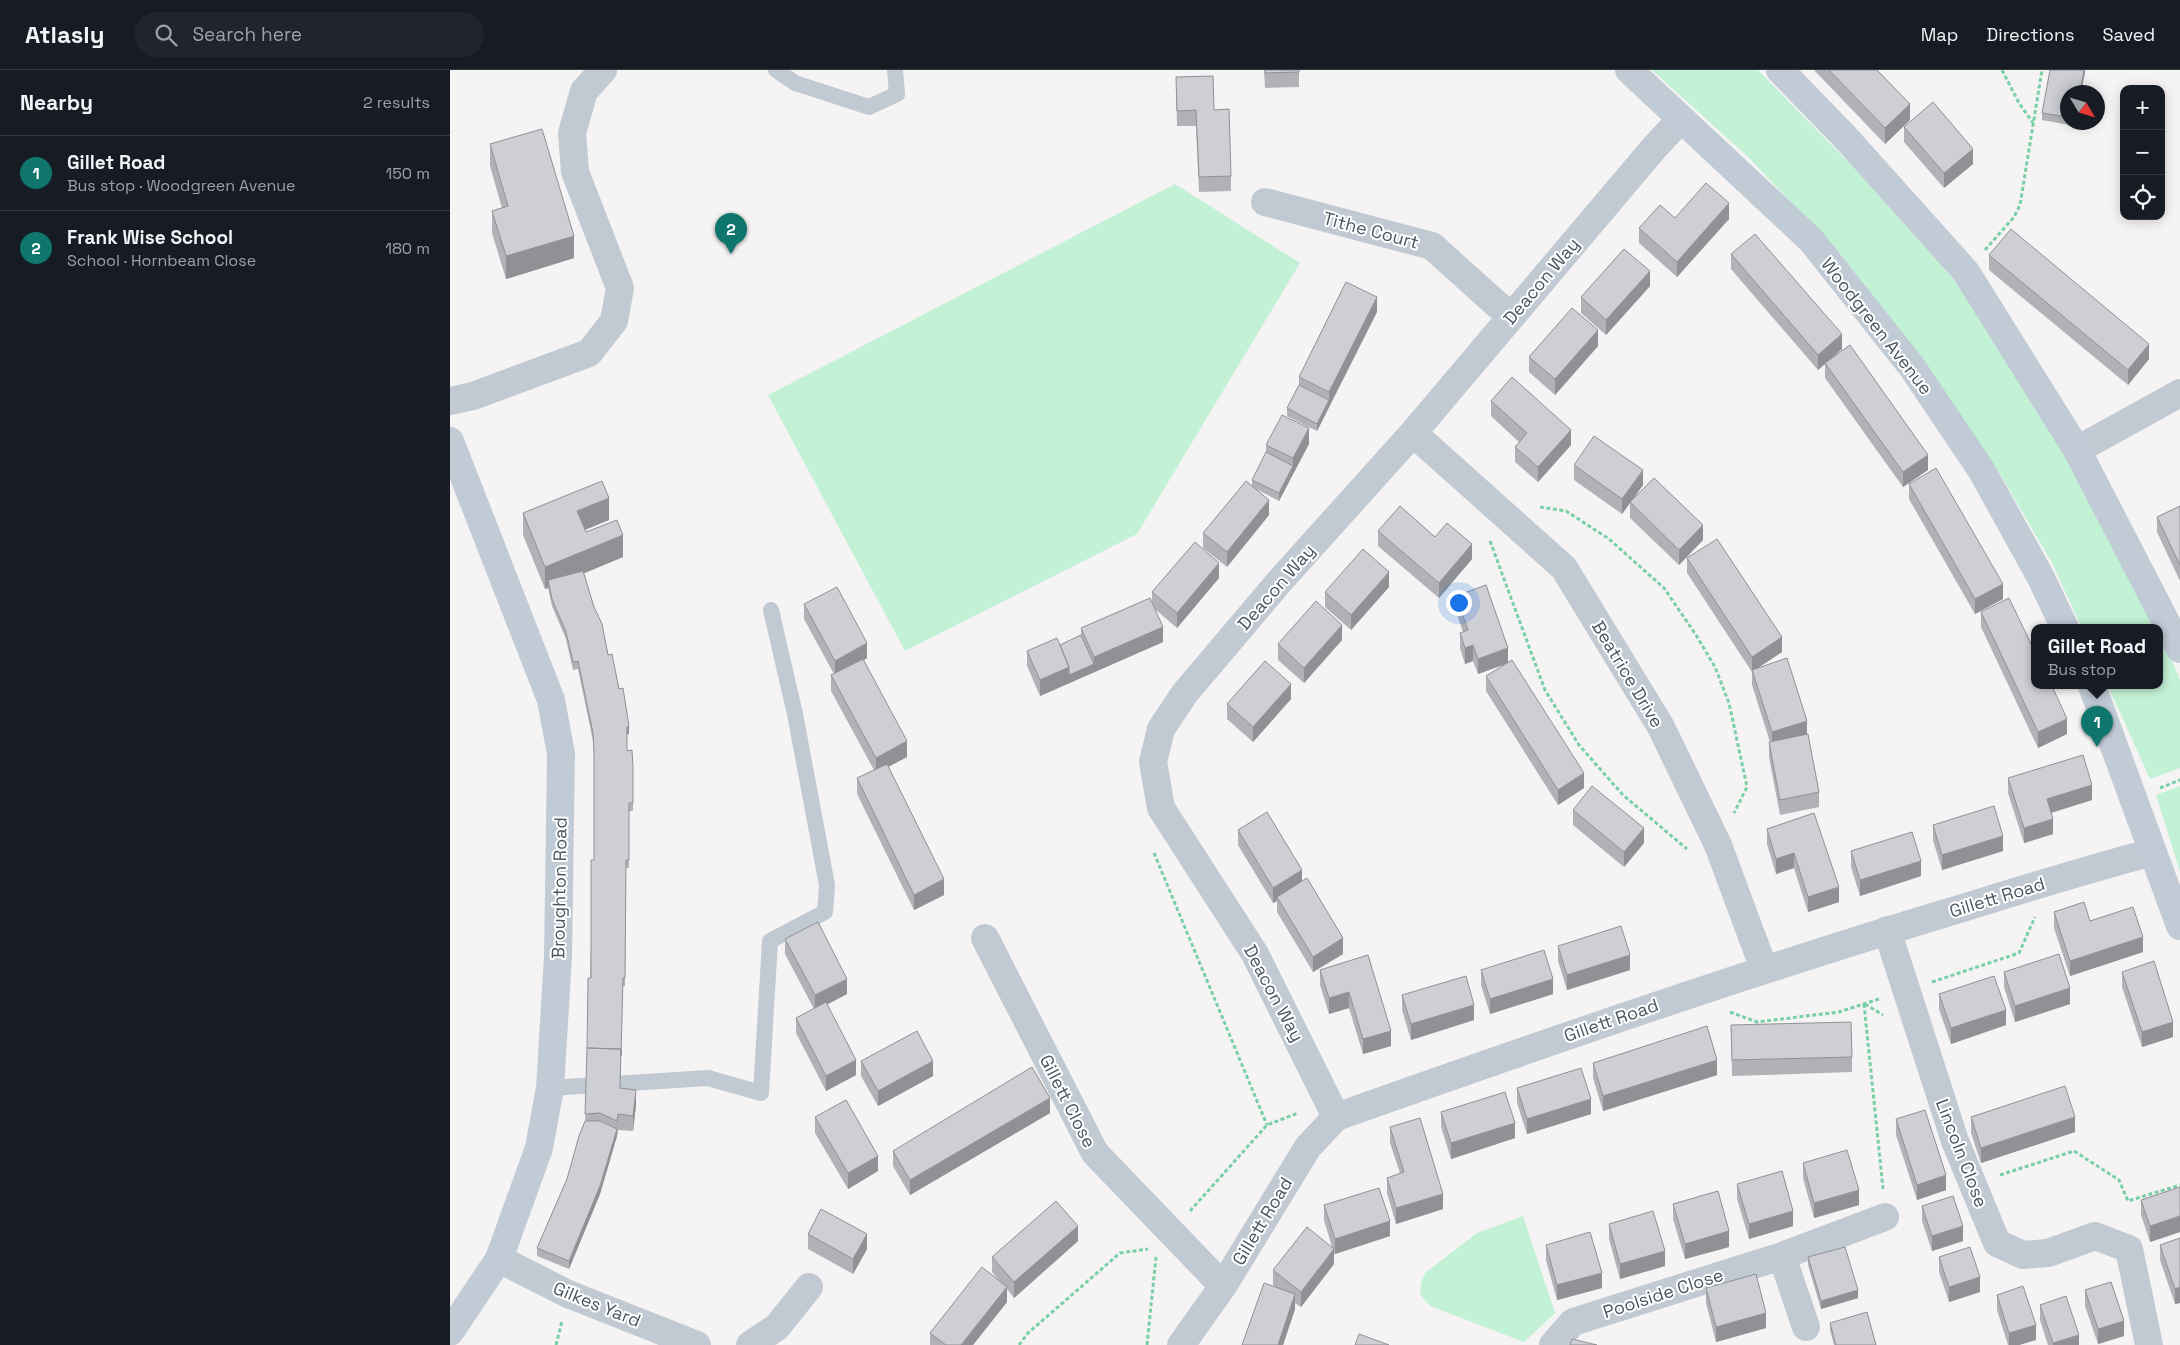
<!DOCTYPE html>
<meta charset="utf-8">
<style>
:root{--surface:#171b24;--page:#20242c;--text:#f1f3f6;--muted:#9ea1a6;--line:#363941;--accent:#0f766e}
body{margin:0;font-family:"Space Grotesk",sans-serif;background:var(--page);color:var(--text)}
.controls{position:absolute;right:15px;top:15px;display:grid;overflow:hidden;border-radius:10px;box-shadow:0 2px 12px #0003}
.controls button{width:45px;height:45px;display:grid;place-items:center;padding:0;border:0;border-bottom:1px solid var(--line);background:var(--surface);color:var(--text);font:25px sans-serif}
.compass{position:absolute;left:1610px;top:15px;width:45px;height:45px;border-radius:50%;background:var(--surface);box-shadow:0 2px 12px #0003;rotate:128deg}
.you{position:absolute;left:1008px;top:532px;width:18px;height:18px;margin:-12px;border:4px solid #fff;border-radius:50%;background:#1a73e8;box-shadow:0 0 0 8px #1a73e833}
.badge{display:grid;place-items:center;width:32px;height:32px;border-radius:50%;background:var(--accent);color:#fff;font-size:16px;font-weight:700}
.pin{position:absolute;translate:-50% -41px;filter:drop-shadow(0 1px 2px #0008)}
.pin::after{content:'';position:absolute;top:26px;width:18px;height:15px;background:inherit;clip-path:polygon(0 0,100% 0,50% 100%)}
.popup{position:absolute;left:1581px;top:554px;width:132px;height:65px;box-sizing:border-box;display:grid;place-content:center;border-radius:10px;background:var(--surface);filter:drop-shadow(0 1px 4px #0005);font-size:16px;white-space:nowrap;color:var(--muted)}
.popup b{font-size:19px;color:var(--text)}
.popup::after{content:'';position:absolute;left:50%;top:100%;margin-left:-10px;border:10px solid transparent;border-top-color:var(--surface)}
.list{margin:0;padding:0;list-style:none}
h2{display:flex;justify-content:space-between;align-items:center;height:65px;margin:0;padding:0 20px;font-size:21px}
h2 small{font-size:16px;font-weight:400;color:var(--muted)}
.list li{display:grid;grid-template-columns:32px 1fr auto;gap:15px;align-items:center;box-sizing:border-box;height:75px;padding:0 20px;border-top:1px solid var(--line)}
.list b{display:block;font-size:19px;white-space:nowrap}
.list p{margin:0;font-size:16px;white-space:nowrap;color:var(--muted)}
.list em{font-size:16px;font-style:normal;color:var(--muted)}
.icon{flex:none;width:28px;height:28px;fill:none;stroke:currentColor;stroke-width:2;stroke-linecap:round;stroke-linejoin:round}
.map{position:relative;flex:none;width:1730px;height:1275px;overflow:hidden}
header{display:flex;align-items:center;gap:30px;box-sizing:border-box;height:70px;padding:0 25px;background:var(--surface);border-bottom:1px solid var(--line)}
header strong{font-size:24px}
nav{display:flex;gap:28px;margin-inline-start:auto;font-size:18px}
.search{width:350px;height:45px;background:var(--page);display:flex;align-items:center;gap:12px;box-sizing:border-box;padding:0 18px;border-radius:28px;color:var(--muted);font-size:19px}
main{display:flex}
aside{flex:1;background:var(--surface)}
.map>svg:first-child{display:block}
.green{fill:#c3f1d5}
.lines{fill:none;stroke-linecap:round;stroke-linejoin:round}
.path{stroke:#7ad0a6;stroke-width:3;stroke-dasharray:4 2.5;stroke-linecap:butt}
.lane{stroke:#c1cad2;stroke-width:16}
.street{stroke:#c1cad2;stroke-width:28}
.secondary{stroke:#c1cbd6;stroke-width:28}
.wall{fill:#b0b2b7}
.shaded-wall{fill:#909195}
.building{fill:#cdcfd5;stroke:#909195}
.labels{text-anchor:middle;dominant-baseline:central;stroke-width:4;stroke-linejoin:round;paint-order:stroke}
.street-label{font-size:18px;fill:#4a5661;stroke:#fff}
</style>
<header>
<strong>Atlasly</strong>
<div class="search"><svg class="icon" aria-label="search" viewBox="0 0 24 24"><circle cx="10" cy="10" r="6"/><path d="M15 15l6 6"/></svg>Search here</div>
<nav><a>Map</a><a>Directions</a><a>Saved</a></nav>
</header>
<main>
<aside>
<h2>Nearby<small>2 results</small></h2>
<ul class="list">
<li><span class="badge">1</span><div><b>Gillet Road</b><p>Bus stop · Woodgreen Avenue</p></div><em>150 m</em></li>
<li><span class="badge">2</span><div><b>Frank Wise School</b><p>School · Hornbeam Close</p></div><em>180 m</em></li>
</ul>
</aside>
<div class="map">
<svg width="1730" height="1275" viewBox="0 0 1730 1275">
<rect width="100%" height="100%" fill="#f5f3f3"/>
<!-- green -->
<path class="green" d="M1202,0H1308L1405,99L1506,212L1626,393L1708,558H1632L1602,493L1549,402L1475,292L1390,184L1297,86Z
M725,114L850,193L687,464L455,581L318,325Z
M1710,561L1730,610V698L1700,709L1658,616H1710Z
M1730,716V802L1706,725Z
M1073,1146L1105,1243L1074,1272L980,1236L970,1224L971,1213L975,1203L1027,1163Z"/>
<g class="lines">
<!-- path -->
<path class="path" d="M1552,0L1569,33L1583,53
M1535,180L1564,147L1570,135L1592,0
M1090,437L1116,441L1159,469L1214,518L1246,565L1265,597L1279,633L1297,717L1284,743
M1040,471L1095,620L1129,675L1173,725L1237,779
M1710,718L1730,710
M704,783L817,1055
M1482,912L1569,883L1585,847
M1414,934L1433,1119
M1415,934L1433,945
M1280,942L1307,952L1389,942L1429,929
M1550,1105L1624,1081L1669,1110L1678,1131L1730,1115
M740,1141L817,1055L848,1043
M106,1275L112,1251
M569,1275L578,1263L670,1183L698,1179
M697,1275L706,1187"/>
<!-- lane -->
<path class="lane" d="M326,0L345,13L419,37L447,24L445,0
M100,1018L258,1008L311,1023L320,871L375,842L377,815L345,644L321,540"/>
<!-- street -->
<path class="street" d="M815,132L982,176L1061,247
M0,331L23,326L139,283L164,251L170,218L125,102L122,63L134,21L153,0
M963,363L1114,498L1211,657L1268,775L1314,899
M1627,380L1730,323
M1437,860L1505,1071L1547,1173L1573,1185L1598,1183L1645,1166L1679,1179L1699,1275
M535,868L645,1083L773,1216
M886,1047L805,884L711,738L703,692L711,659L735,623L829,512L963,363L1204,78L1231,49
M1332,1186L1356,1257
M49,1189L118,1224L247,1275
M300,1275L327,1257L359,1217
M731,1275L773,1216L858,1077L886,1047C1089,975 1291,905 1496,843C1565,822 1634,800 1703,782
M1103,1275L1123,1252L1332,1186L1435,1147"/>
<!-- secondary -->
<path class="secondary" d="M1179,0L1361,170L1462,297L1532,401L1590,506L1615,558
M1330,0L1395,67L1516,202L1627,380L1730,579
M0,371L101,630L111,684L108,887L100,1018L89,1078L49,1189L0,1262
M1642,616L1730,856"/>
</g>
<!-- wall -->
<path class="wall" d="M814,0H849V17L815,18Z
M1364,0H1427L1460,50L1435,74Z
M1635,0L1631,22H1618V52H1626L1625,56L1592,50V43Z
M726,22L764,40L781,106V121L749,122L746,56H727Z
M1454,57L1523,94L1494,118L1454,72Z
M40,74L124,188L56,209L42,163V141L52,138L40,96Z
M1225,148L1279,149L1227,207L1189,173V158Z
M1281,184L1392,279L1382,288L1478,400L1453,417L1375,308V294L1368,300L1281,199Z
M1539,185L1699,289L1678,315L1539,200Z
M1200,216L1156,265L1131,243V227Z
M927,242L867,361L837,346V338L849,315V307Z
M1148,276L1105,325L1079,302V287Z
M1041,331L1121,375L1088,412L1065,392V377L1069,372L1041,346Z
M859,374L829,431L806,419L819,445L777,497L753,478V463L802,416V410L816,382V375Z
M1124,395L1193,415L1182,431L1253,470L1229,495L1180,448V433L1172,444L1124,410Z
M1459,414L1553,529L1525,544L1459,429Z
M1730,436V511L1707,462V447Z
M73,443L159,450L135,460L136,462L173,487L134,503L169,619L179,664H177V681L183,697V741H179V798H176L175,916H173L170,1018L186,1035L183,1061L168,1060L167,1066L150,1124L119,1199L87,1186V1178L117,1109L135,1051L144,790V688L143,671L128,599L123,600L116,569L102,536L98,518L95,519L73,465Z
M928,461L1022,489L989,528L928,476Z
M1237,488L1332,582L1307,598L1357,665L1369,722V737L1330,745L1319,687V672H1320L1302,615V601V602L1237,503Z
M769,508L727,558L706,540L713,572L590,626L577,596V581L610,575L631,565V558L702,532V522Z
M939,517L901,560L875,537V522Z
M1006,526L1058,592L1134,718L1108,735L1036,621V606L1053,595L1028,604L1023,591L1015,594L1010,578V563L1013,562L1006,541Z
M354,534L417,588L414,590L457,687L438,697L494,825L464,840L407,724V708L424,700L381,621V605L384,604L354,549Z
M1531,542L1617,664L1588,678L1531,557Z
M892,570L854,613L828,590V574Z
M841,629L803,672L777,649V634Z
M1558,708L1642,730L1601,743L1603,764L1574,773L1558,723Z
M1123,740L1194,773L1174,797L1123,755Z
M1364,743L1389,832L1358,842L1344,798L1326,804L1317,774V759Z
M1483,755L1553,781L1492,800L1483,770Z
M788,760L893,884L863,902L827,842V831L823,833L788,775Z
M1401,781L1471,806L1410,826L1401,797Z
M1604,842L1640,851L1693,882L1620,906L1604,858Z
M335,869L397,924L377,934L406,1005L376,1021L346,963V948L364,939L335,884Z
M1108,876L1180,900L1117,920L1108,891Z
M918,885L941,976L913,984L899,938L879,944L870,915V900Z
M1031,900L1103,924L1040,944L1031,915Z
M1554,902L1620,934L1565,952L1554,917Z
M1672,902L1723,967L1692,977L1672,917Z
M1489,924L1556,955L1501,974L1489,939Z
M952,925L1024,950L961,970L952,940Z
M1281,955L1402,987V1002L1282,1006Z
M411,991L483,1006L428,1036L411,1006Z
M1143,993L1267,1005L1153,1041L1143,1008Z
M1067,1018L1141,1044L1077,1064L1067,1033Z
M991,1042L1065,1068L1001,1089L991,1057Z
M600,1043L460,1125L443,1096V1081Z
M365,1047L428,1101L398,1119L365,1063Z
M1521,1047L1625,1062L1531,1093L1521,1063Z
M1446,1049L1496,1120L1467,1130L1446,1065Z
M940,1057L993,1139L946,1154L937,1123V1108L950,1103L940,1073Z
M1353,1093L1409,1135L1364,1148L1353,1108Z
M1287,1114L1343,1156L1299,1169L1287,1129Z
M1730,1117V1162L1700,1172L1691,1145V1130Z
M1223,1134L1279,1177L1235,1189L1223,1149Z
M874,1135L940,1166L885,1184L884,1183V1194L851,1237L845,1233V1239L833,1275H792L825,1217L823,1215V1200L882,1177L874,1150Z
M1472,1136L1513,1171L1482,1181L1472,1151Z
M1159,1154L1215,1196L1170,1209L1159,1169Z
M358,1164L417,1179L403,1204L358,1179Z
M1730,1168V1233L1725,1234L1710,1190V1175Z
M628,1171L564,1228L557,1219V1232L523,1275H480V1263L550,1212L542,1202V1187Z
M1096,1175L1152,1218L1107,1230L1096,1190Z
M1358,1187L1408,1228L1371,1239L1358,1195Z
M1489,1187L1530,1222L1499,1232L1489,1202Z
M1256,1218L1316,1258L1266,1272L1256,1233Z
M1635,1220L1674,1266L1648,1274L1635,1236Z
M1547,1225L1586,1270L1569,1275H1558L1547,1240Z
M1590,1235L1629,1275H1598L1590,1250Z
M1380,1253L1426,1275H1384L1380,1260Z"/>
<!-- shaded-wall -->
<path class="shaded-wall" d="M1634,0H1635V3L1631,22H1630Z
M1460,34V50L1435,74V58Z
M1523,79V94L1494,118V103Z
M1279,133V149L1227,207V192Z
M124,166V188L56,209V186Z
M1200,201V216L1156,265V250Z
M927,227V242L867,361V354L879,330V322Z
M1148,260V276L1105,325V309Z
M1392,264V279L1368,300V285Z
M1699,274V289L1678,315V300Z
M859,358V374L843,404V388Z
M1121,360V375L1088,412V397Z
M1478,385V400L1453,417V402Z
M843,396V404L829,431V423Z
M1193,400V415L1172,444V429Z
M159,428V450L127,463V441Z
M819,430V445L777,497V482Z
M1253,455V470L1229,495V480Z
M173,465V487L99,518L98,510V518L95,519V497Z
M1022,474V489L989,528V513Z
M769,493V508L727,558V543Z
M939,502V517L901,560V545Z
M1553,514V529L1525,544V529Z
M892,555V570L854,613V598Z
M713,557V572L590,626V610L619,597L644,594V587Z
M1332,567V582L1302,602V587Z
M417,573V588L385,606V591Z
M1023,575V591L1015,594V578Z
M1058,578V593L1028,604V589Z
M841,614V629L803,672V657Z
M1617,649V664L1588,678V662Z
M1357,651V666L1322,678V662Z
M179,656V664H177V657Z
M457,671V687L426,703V688Z
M1134,703V718L1108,735V720Z
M1642,715V730L1597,744V729Z
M1603,749V764L1574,773V758Z
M1194,758V773L1174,797V782Z
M1553,766V781L1492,800V785Z
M1344,783V798L1326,804V789Z
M1471,791V806L1410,826V810Z
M852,800V815L827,827V831L823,833V818Z
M494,809V825L464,840V825Z
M1389,817V832L1358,842V827Z
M1693,867V882L1620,906V891Z
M893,868V884L863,902V887Z
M1180,885V900L1117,920V905Z
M397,909V924L365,941V925Z
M1103,909V924L1040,944V929Z
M1620,918V934L1565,952V936Z
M899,922V938L879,944V928Z
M1024,935V950L961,970V954Z
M1556,940V955L1501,974V958Z
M1723,952V967L1692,977V962Z
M941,961V976L913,984V969Z
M406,990V1005L376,1021V1006Z
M1267,990V1005L1153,1041V1026Z
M483,991V1006L428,1036V1021Z
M186,1020V1035L183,1061V1046Z
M600,1028V1043L460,1125V1110Z
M1141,1029V1044L1077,1064V1049Z
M168,1044L167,1066L150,1124L119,1199V1191L167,1059Z
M1625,1047V1062L1531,1093V1078Z
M1065,1053V1068L1001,1089V1073Z
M428,1086V1101L398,1119V1103Z
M1496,1105V1120L1467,1130V1115Z
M1409,1120V1135L1364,1148V1133Z
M993,1124V1139L946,1154V1138Z
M1343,1141V1156L1299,1169V1154Z
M1730,1146V1162L1700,1172V1156Z
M940,1151V1166L885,1184V1169Z
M628,1156V1171L564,1228V1212Z
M1513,1156V1171L1482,1181V1166Z
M1279,1161V1177L1235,1189V1174Z
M417,1164V1179L403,1204V1189Z
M884,1179V1194L851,1237V1222Z
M1215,1181V1196L1170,1209V1194Z
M1152,1203V1218L1107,1230V1215Z
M1530,1207V1222L1499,1232V1217Z
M557,1217V1232L523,1275H511Z
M1730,1217V1233L1725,1234V1219Z
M1408,1220V1228L1371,1239V1231Z
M845,1224V1239L833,1275H828Z
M1316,1243V1258L1266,1272V1257Z
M1674,1251V1266L1648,1274V1259Z
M1586,1255V1270L1569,1275H1559V1263Z
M1629,1265V1275H1603V1273Z"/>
<!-- building -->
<path class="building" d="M815,0H849V2L815,3Z
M1379,0H1427L1460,34L1435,58Z
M1600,0H1634L1630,22H1618V47L1592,43Z
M763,6L764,40L779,39L781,106L749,107L746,40L727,41L726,7Z
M1483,32L1523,79L1494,103L1454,57Z
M92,59L124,166L56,186L42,141L58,136L40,74Z
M1256,113L1279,133L1227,192L1189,158L1210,135L1225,148Z
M1561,159L1699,274L1678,300L1539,185Z
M1305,164L1392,264L1368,285L1281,184Z
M1174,179L1200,201L1156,250L1131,227Z
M896,212L927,227L879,322L849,307Z
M1122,238L1148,260L1105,309L1079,287Z
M1400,275L1478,385L1453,402L1375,293Z
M1062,307L1121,360L1088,397L1065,377L1077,363L1041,331Z
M849,315L879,330L867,354L837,338Z
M832,345L859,358L843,388L816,375Z
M1144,366L1193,400L1172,429L1124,395Z
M816,382L843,396L829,423L802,410Z
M1486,398L1553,514L1525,529L1459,414Z
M1204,408L1253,455L1229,480L1180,432Z
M152,411L159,428L127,441L136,462L167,450L173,465L95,497L73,443Z
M796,411L819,430L777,482L753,463Z
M950,436L985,467L997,453L1022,474L989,513L928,461Z
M1730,436V495L1707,447Z
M1267,469L1332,567L1302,587L1237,488Z
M745,472L769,493L727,543L702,522Z
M913,479L939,502L901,545L875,522Z
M133,501L144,537L152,554L158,585L162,584L169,619L173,618L179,656L177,657V681L182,680L183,697V733H179V790H176L175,908H173L171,986V979L137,978L138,908H141V790H144V681L143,663L128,591L123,592L116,562L102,529L98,510Z
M1036,515L1058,578L1028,589L1023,575L1015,578L1010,563L1018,560L1006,526Z
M387,517L417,573L385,591L354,534Z
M700,528L713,557L644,587L631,558Z
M1559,528L1584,580V616H1602L1617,649L1588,662L1531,542Z
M866,531L892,555L854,598L828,574Z
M631,565L644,594L619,605V597L610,575Z
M607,568L619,597L590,610L577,581Z
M1337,588L1357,651L1322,662L1302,600Z
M413,589L457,671L426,688L381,605Z
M1062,590L1134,703L1108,720L1036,606Z
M815,591L841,614L803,657L777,634Z
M1358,664L1369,722L1330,730L1319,672Z
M1633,685L1642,715L1597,729L1603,749L1574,758L1558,708Z
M437,694L494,809L464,825L407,708Z
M1142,716L1194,758L1174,782L1123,740Z
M1544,736L1553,766L1492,785L1483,755Z
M817,742L852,800L823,818L788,760Z
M1364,743L1389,817L1358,827L1344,783L1326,789L1317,759Z
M1462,762L1471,791L1410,810L1401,781Z
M857,808L893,868L863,887L827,827Z
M1634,832L1640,851L1683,837L1693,867L1620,891L1604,842Z
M368,852L397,909L365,925L335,869Z
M1171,856L1180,885L1117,905L1108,876Z
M1094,880L1103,909L1040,929L1031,900Z
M1609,884L1620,918L1565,936L1554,902Z
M918,885L941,961L913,969L899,922L879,928L870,900Z
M1704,891L1723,952L1692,962L1672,902Z
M1016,906L1024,935L961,954L952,925Z
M1544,906L1556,940L1501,958L1489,924Z
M376,932L406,990L376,1006L346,948Z
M1401,952L1402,987L1282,990L1281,955Z
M1257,956L1267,990L1153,1026L1143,993Z
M467,961L483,991L428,1021L411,991Z
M137,978L171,979L170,1018L186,1020L183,1046L168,1044L167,1051L150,1043L135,1044Z
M582,997L600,1028L460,1110L443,1081Z
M1131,998L1141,1029L1077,1049L1067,1018Z
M1615,1016L1625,1047L1531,1078L1521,1047Z
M1055,1022L1065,1053L1001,1073L991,1042Z
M396,1030L428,1086L398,1103L365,1047Z
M1475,1040L1496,1105L1467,1115L1446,1049Z
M970,1048L993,1124L946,1138L937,1108L954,1102L940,1057Z
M135,1051H150L167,1059L150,1116L119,1191L87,1178L117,1109L129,1066Z
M1397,1080L1409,1120L1364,1133L1353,1093Z
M1332,1101L1343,1141L1299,1154L1287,1114Z
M1730,1117V1146L1700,1156L1691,1130Z
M929,1118L940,1151L885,1169L874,1135Z
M1268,1121L1279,1161L1235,1174L1223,1134Z
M1503,1126L1513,1156L1482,1166L1472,1136Z
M606,1131L628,1156L564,1212L542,1187Z
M371,1139L417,1164L403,1189L358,1164Z
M1203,1141L1215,1181L1170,1194L1159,1154Z
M857,1157L884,1179L851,1222L823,1200Z
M1140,1162L1152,1203L1107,1215L1096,1175Z
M1730,1168V1217L1725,1219L1710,1175Z
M1395,1177L1408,1220L1371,1231L1358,1187Z
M1520,1177L1530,1207L1499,1217L1489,1187Z
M532,1197L557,1217L511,1275H496L480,1263Z
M1306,1204L1316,1243L1266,1257L1256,1218Z
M1661,1212L1674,1251L1648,1259L1635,1220Z
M814,1213L845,1224L828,1275H792Z
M1573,1216L1586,1255L1559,1263L1547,1225Z
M1616,1226L1629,1265L1603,1273L1590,1235Z
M1417,1242L1426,1275H1386L1380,1253Z
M909,1264L939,1275H905Z
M1122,1269L1147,1275H1120Z"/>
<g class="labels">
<!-- street labels -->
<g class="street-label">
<text transform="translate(921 160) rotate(15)">Tithe Court</text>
<text transform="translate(1091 211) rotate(-50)">Deacon Way</text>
<text transform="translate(1427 256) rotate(52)">Woodgreen Avenue</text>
<text transform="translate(826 517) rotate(-49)">Deacon Way</text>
<text transform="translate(1178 604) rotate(59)">Beatrice Drive</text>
<text transform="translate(109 818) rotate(-89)">Broughton Road</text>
<text transform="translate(1547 827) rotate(-17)">Gillett Road</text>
<text transform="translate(824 923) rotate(62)">Deacon Way</text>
<text transform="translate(1161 950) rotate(-19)">Gillett Road</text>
<text transform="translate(618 1031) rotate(63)">Gillett Close</text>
<text transform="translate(1512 1083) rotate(69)">Lincoln Close</text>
<text transform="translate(812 1151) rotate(-59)">Gillett Road</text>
<text transform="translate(1213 1223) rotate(-18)">Poolside Close</text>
<text transform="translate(147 1234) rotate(22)">Gilkes Yard</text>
</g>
</g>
</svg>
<div class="controls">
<button>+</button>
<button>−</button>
<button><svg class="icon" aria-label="locate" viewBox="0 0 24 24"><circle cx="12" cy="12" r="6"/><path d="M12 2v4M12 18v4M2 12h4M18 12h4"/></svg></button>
</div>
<svg class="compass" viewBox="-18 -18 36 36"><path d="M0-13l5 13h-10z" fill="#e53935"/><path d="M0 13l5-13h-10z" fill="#9ea1a6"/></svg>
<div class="you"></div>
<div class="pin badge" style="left:1647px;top:677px">1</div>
<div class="popup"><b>Gillet Road</b>Bus stop</div>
<div class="pin badge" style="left:281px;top:184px">2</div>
</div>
</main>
